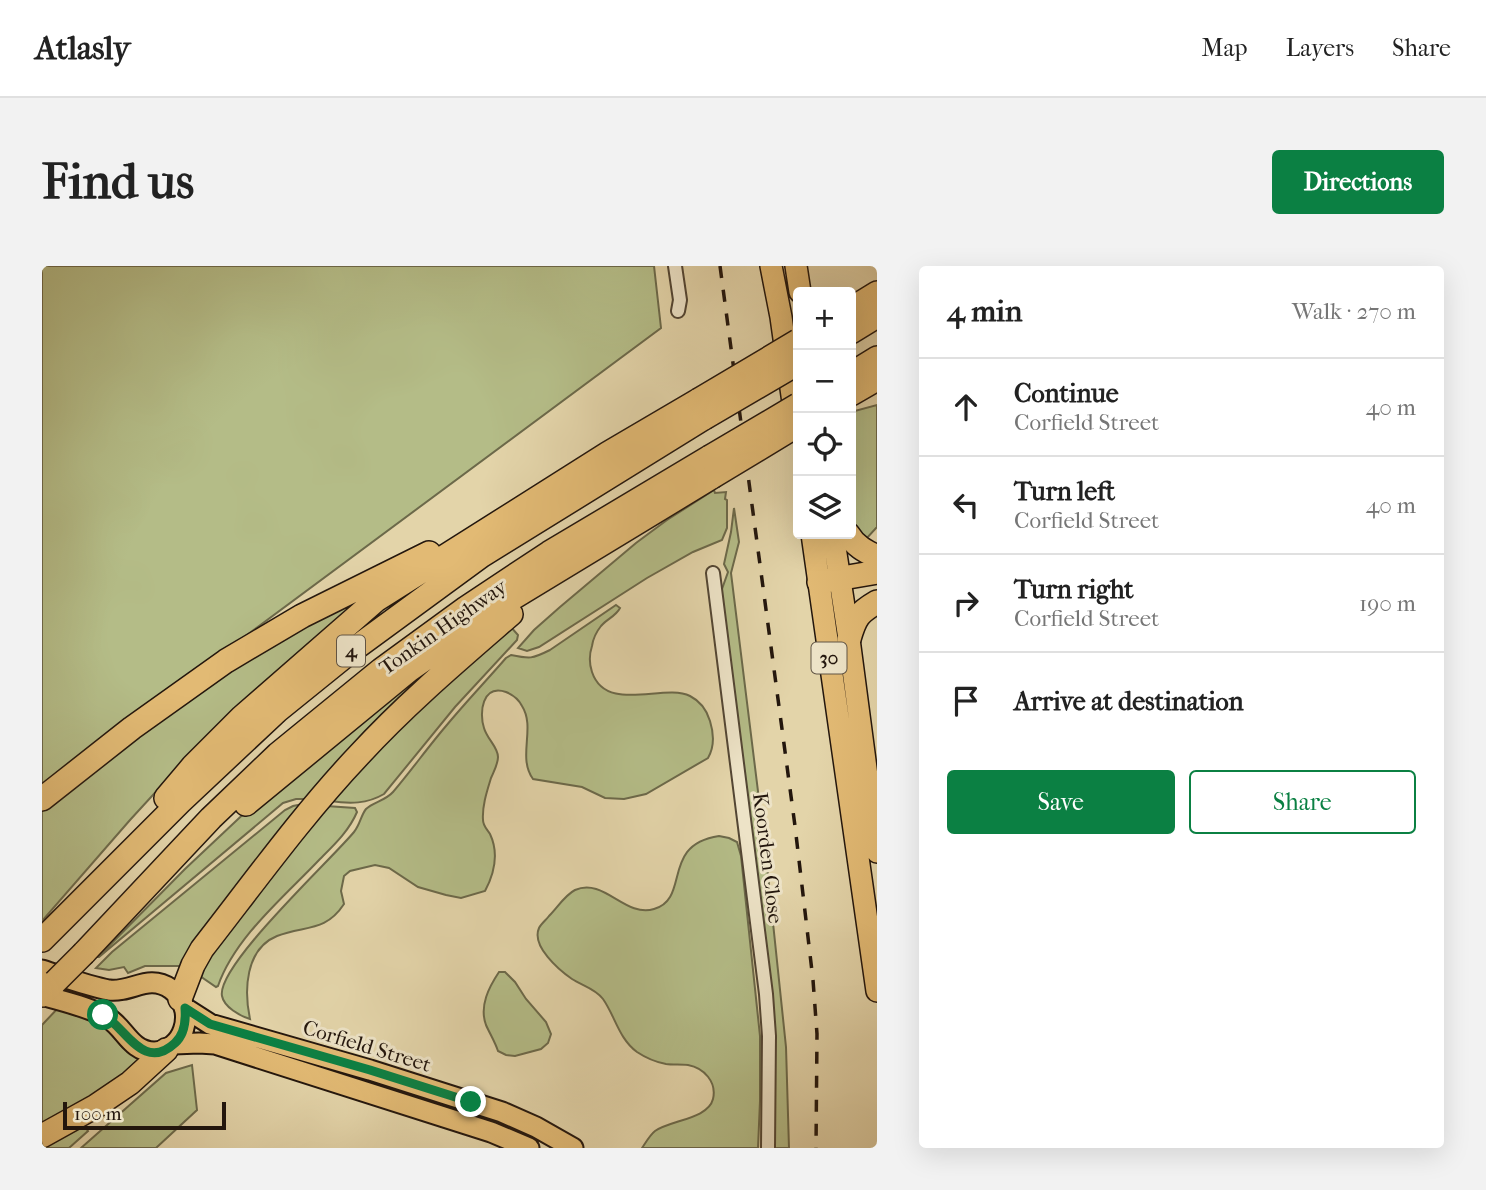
<!DOCTYPE html>
<meta charset="utf-8">
<style>
:root{--surface:#fff;--page:#f2f2f2;--text:#222;--muted:#767676;--line:#e0e0e0;--accent:#0b8043}
body{margin:0;font-family:"IM FELL French Canon",serif;background:var(--page);color:var(--text)}
.controls{position:absolute;right:21px;top:21px;display:grid;overflow:hidden;border-radius:7px;box-shadow:0 7px 28px #0002}
.controls button{width:63px;height:63px;display:grid;place-items:center;padding:0;border:0;border-bottom:2px solid var(--line);background:var(--surface);color:var(--text);font:35px sans-serif}
.scale{position:absolute;left:21px;bottom:18px;width:163px;box-sizing:border-box;padding-left:7px;border:4px solid #23160d;border-top:0;font-size:19px;line-height:24px;white-space:nowrap;color:#23160d;-webkit-text-stroke:5px #ede3c7;paint-order:stroke}
.stop{position:absolute;width:21px;height:21px;margin:-16px;border:5px solid #0b8043;border-radius:50%;background:#fff}
.stop.end{background:#0b8043;border-color:#fff;box-shadow:0 2px 7px #0008}
.list{margin:0;padding:0;list-style:none}
h2{display:flex;justify-content:space-between;align-items:center;height:91px;margin:0;padding:0 28px;font-size:30px}
h2 small{font-size:23px;font-weight:400;color:var(--muted)}
.list li{display:grid;grid-template-columns:46px 1fr auto;gap:21px;align-items:center;box-sizing:border-box;height:98px;padding:0 28px;border-top:2px solid var(--line)}
.list b{display:block;font-size:26px;white-space:nowrap}
.list p{margin:0;font-size:23px;white-space:nowrap;color:var(--muted)}
.list em{font-size:23px;font-style:normal;color:var(--muted)}
.actions{display:flex;gap:14px;padding:21px 28px}
.actions a{flex:1;padding:16px 0;border:2px solid var(--accent);border-radius:7px;text-align:center;font-size:24px;color:var(--accent)}
.actions .main{background:var(--accent);color:#fff}
.icon{flex:none;width:38px;height:38px;fill:none;stroke:currentColor;stroke-width:2;stroke-linecap:round;stroke-linejoin:round}
.map{position:relative;flex:none;width:835px;height:882px;overflow:hidden;border-radius:7px}
header{display:flex;align-items:center;gap:42px;box-sizing:border-box;height:98px;padding:0 35px;background:var(--surface);border-bottom:2px solid var(--line)}
header strong{font-size:33px}
nav{display:flex;gap:38px;margin-inline-start:auto;font-size:24px}
.intro{display:flex;align-items:center;justify-content:space-between;box-sizing:border-box;height:168px;padding:0 42px}
h1{margin:0;font-size:49px}
.button{padding:18px 32px;border-radius:7px;background:var(--accent);color:#fff;font-size:24px;font-weight:700}
main{display:flex;gap:42px;padding:0 42px}
aside{flex:1;background:var(--surface);border-radius:7px;box-shadow:0 7px 28px #0002}
.map>svg:first-child{display:block}
.green{fill:#b4bc87;stroke:#6c694a;stroke-width:2}
.lines{fill:none;stroke-linecap:round;stroke-linejoin:round}
.minor-casing{stroke:#534634;stroke-width:16}
.primary-casing{stroke:#23160d;stroke-width:23}
.trunk-casing{stroke:#23160d;stroke-width:24}
.motorway-casing{stroke:#23160d;stroke-width:26}
.minor{stroke:#ede3c7;stroke-width:12}
.primary{stroke:#e2ba74;stroke-width:19}
.trunk{stroke:#e2ba74;stroke-width:21}
.motorway{stroke:#e2ba74;stroke-width:23}
.rail{stroke:#23160d;stroke-width:3.5;stroke-dasharray:12 12;stroke-linecap:butt}
.motorway-bridge-casing{stroke:#23160d;stroke-width:26;stroke-linecap:butt}
.motorway-bridge{stroke:#e2ba74;stroke-width:23}
.route{stroke:#0b8043;stroke-width:9}
.labels{text-anchor:middle;dominant-baseline:central;stroke-width:6;stroke-linejoin:round;paint-order:stroke}
.shield{fill:#ede3c7;stroke:#605445;stroke-width:2}
.shield-label{font-size:19px;font-weight:bold;fill:#23160d}
.street-label{font-size:21px;fill:#23160d;stroke:#ede3c7}
</style>
<header>
<strong>Atlasly</strong>
<nav><a>Map</a><a>Layers</a><a>Share</a></nav>
</header>
<div class="intro"><h1>Find us</h1><a class="button">Directions</a></div>
<main>
<div class="map">
<svg width="835" height="882" viewBox="0 0 835 882">
<rect width="100%" height="100%" fill="#e3d4a9"/>
<filter id="stains"><feTurbulence type="fractalNoise" baseFrequency=".00286" numOctaves="4"/><feColorMatrix values="0 0 0 0 .2 0 0 0 0 .09 0 0 0 0 .02 0 0 0 .5 -.17"/></filter>
<radialGradient id="worn" r=".72"><stop offset=".6" stop-color="#630" stop-opacity="0"/><stop offset="1" stop-color="#630" stop-opacity=".3"/></radialGradient>
<!-- green -->
<path class="green" d="M0,0H612L619,62L0,521Z
M835,139V261L825,272L815,264L809,253V146Z
M672,224L673,227L684,226L683,233L685,234V262L680,274L651,286L605,312L497,381L485,385L476,382L492,364L518,341L594,277L625,254Z
M692,242L697,276L689,307L724,590L744,781L747,882H732L733,852L729,768L731,745L724,678L680,332V323L686,306L682,298L689,266Z
M381,295L143,494L88,554L0,655V540L180,405Z
M574,339L578,342C574,350 565,353 559,360C555,365 551,373 550,380C547,389 547,397 550,406C564,448 622,417 648,430C658,435 665,445 668,455C672,468 673,480 666,492L604,528L582,533L563,532L540,521L491,513C475,491 494,462 480,440C477,434 471,429 464,426C440,418 437,447 442,462C445,473 456,481 456,491C456,498 452,505 449,512C445,525 440,540 441,554C441,560 445,563 448,568C457,587 452,608 443,625L419,632L404,629L376,621L347,602L333,599L308,605L302,610L299,625L302,638C283,667 262,659 235,670C203,683 202,725 208,753C198,750 182,741 180,730C174,700 290,593 312,566C318,559 319,549 324,543C331,536 343,535 351,526C369,505 386,481 404,460C423,437 444,415 464,392L469,389C488,393 490,393 508,384Z
M468,360L476,369L475,374L413,441L342,528C325,538 308,538 288,535L329,484Z
M369,416L373,421L268,533H254L241,537L57,691H56L143,603L211,539Z
M261,538L143,700H103L86,707L82,701L67,704L54,702L70,686L243,544L251,540Z
M284,540L313,542L315,546C307,565 292,579 278,593C243,630 193,671 176,720L174,721L158,710L160,697Z
M677,570L687,572L695,576L699,590L718,770V835L716,882H600C604,876 608,869 613,865C629,854 666,853 671,833C675,816 662,802 646,799C639,798 631,799 624,798C613,796 604,792 595,786C577,773 573,750 561,733C554,723 539,719 530,713C517,704 489,680 497,662C499,658 504,654 507,650C515,642 523,629 533,624C562,611 583,652 612,643C649,632 618,579 677,570Z
M457,706H463L473,716L484,733L504,756L509,768L506,777L499,783L473,790L464,789L456,785C453,776 448,768 444,759C437,740 447,721 457,706Z
M17,741L63,760L80,781L87,786L101,792L84,809L0,861V759Z
M150,799L155,844L114,882H39L124,807Z
M41,858L46,865L27,882H0V876Z"/>
<g class="lines">
<!-- minor casing -->
<g class="minor-casing">
<path id="minor" d="M633,0L638,34L636,45
M671,307L724,728L727,770L726,882"/>
</g>
<!-- primary casing -->
<g class="primary-casing">
<path id="primary" d="M0,704C22,711 45,720 67,724C90,727 106,707 129,723C136,728 141,736 143,745C145,757 141,771 131,779C126,783 119,786 112,786C88,785 83,762 66,752C48,741 20,735 0,729
M143,742L168,758L328,804L460,846L494,861L531,882
M132,778L157,777L173,778L449,866L487,882"/>
</g>
<!-- trunk casing -->
<g class="trunk-casing">
<path id="trunk" d="M729,0L739,51L754,158
M754,0L758,26
M770,268L835,725
M791,268L807,373L835,586"/>
</g>
<!-- motorway casing -->
<g class="motorway-casing">
<path id="motorway" d="M809,43L835,27
M809,66L835,50
M809,108L835,92
M809,128L835,113
M806,268C813,280 823,285 835,291
M777,316L835,306
M807,373C813,352 816,347 835,336
M124,532L151,500L200,451L334,334L565,188L657,134
M0,533L90,462L184,395L260,350L387,287
M204,538L367,404L461,338L670,211
M0,674L138,536L235,445L308,386L439,290L662,152
M42,687L169,552L236,488L339,404L424,342L507,287L668,191
M0,729L13,716
M138,733L151,699L160,683C210,619 261,548 317,489C364,438 416,394 469,348
M0,870L54,840L88,817L124,784"/>
</g>
<!-- minor -->
<use href="#minor" class="minor"/>
<!-- primary -->
<use href="#primary" class="primary"/>
<!-- trunk -->
<use href="#trunk" class="trunk"/>
<!-- motorway -->
<use href="#motorway" class="motorway"/>
<!-- rail -->
<path class="rail" d="M678,0L753,560L771,714L775,768L774,882"/>
<!-- motorway-bridge casing -->
<g class="motorway-bridge-casing">
<path id="motorway-bridge" d="M657,134L756,75
M662,152L756,97
M668,191L756,139
M670,211L756,159
M13,716L42,687"/>
</g>
<!-- motorway-bridge -->
<use href="#motorway-bridge" class="motorway-bridge"/>
</g>
<g class="lines">
<!-- route -->
<path class="route" d="M61,749C83,760 101,807 133,777C143,768 144,755 143,742L168,758L328,804L429,836"/>
</g>
<g class="labels">
<!-- shield labels -->
<g class="shield">
<rect x="295" y="369.5" width="28" height="31" rx="5"/>
<rect x="769.5" y="376.5" width="35" height="31" rx="5"/>
</g>
<g class="shield-label">
<text x="309" y="385">4</text>
<text x="787" y="392">30</text>
</g>
<!-- street labels -->
<g class="street-label">
<text transform="translate(401 361) rotate(-35)">Tonkin Highway</text>
<text transform="translate(726 592) rotate(83)">Koorden Close</text>
<text transform="translate(325 780) rotate(17)">Corfield Street</text>
</g>
</g>
<rect width="100%" height="100%" filter="url(#stains)"/>
<rect width="100%" height="100%" fill="url(#worn)"/>
</svg>
<div class="controls">
<button>+</button>
<button>−</button>
<button><svg class="icon" aria-label="locate" viewBox="0 0 24 24"><circle cx="12" cy="12" r="6"/><path d="M12 2v4M12 18v4M2 12h4M18 12h4"/></svg></button>
<button><svg class="icon" aria-label="layers" viewBox="0 0 24 24"><path d="M12 4l9 5-9 5-9-5zM3 14l9 5 9-5"/></svg></button>
</div>
<div class="scale">100 m</div>
<div class="stop" style="left:61px;top:749px"></div>
<div class="stop end" style="left:429px;top:836px"></div>
</div>
<aside>
<h2>4 min<small>Walk · 270 m</small></h2>
<ul class="list">
<li><svg class="icon" aria-label="ahead" viewBox="0 0 24 24"><path d="M12 20V5M6 11l6-6 6 6"/></svg><div><b>Continue</b><p>Corfield Street</p></div><em>40 m</em></li>
<li><svg class="icon" aria-label="left" viewBox="0 0 24 24"><path d="M17 20v-9H6M10 6l-5 5 5 5"/></svg><div><b>Turn left</b><p>Corfield Street</p></div><em>40 m</em></li>
<li><svg class="icon" aria-label="right" viewBox="0 0 24 24"><path d="M7 20v-9h11M14 6l5 5-5 5"/></svg><div><b>Turn right</b><p>Corfield Street</p></div><em>190 m</em></li>
<li><svg class="icon" aria-label="arrive" viewBox="0 0 24 24"><path d="M6 21V4h12l-3 4 3 4H6"/></svg><div><b>Arrive at destination</b></div></li>
</ul>
<div class="actions"><a class="main">Save</a><a>Share</a></div>
</aside>
</main>
